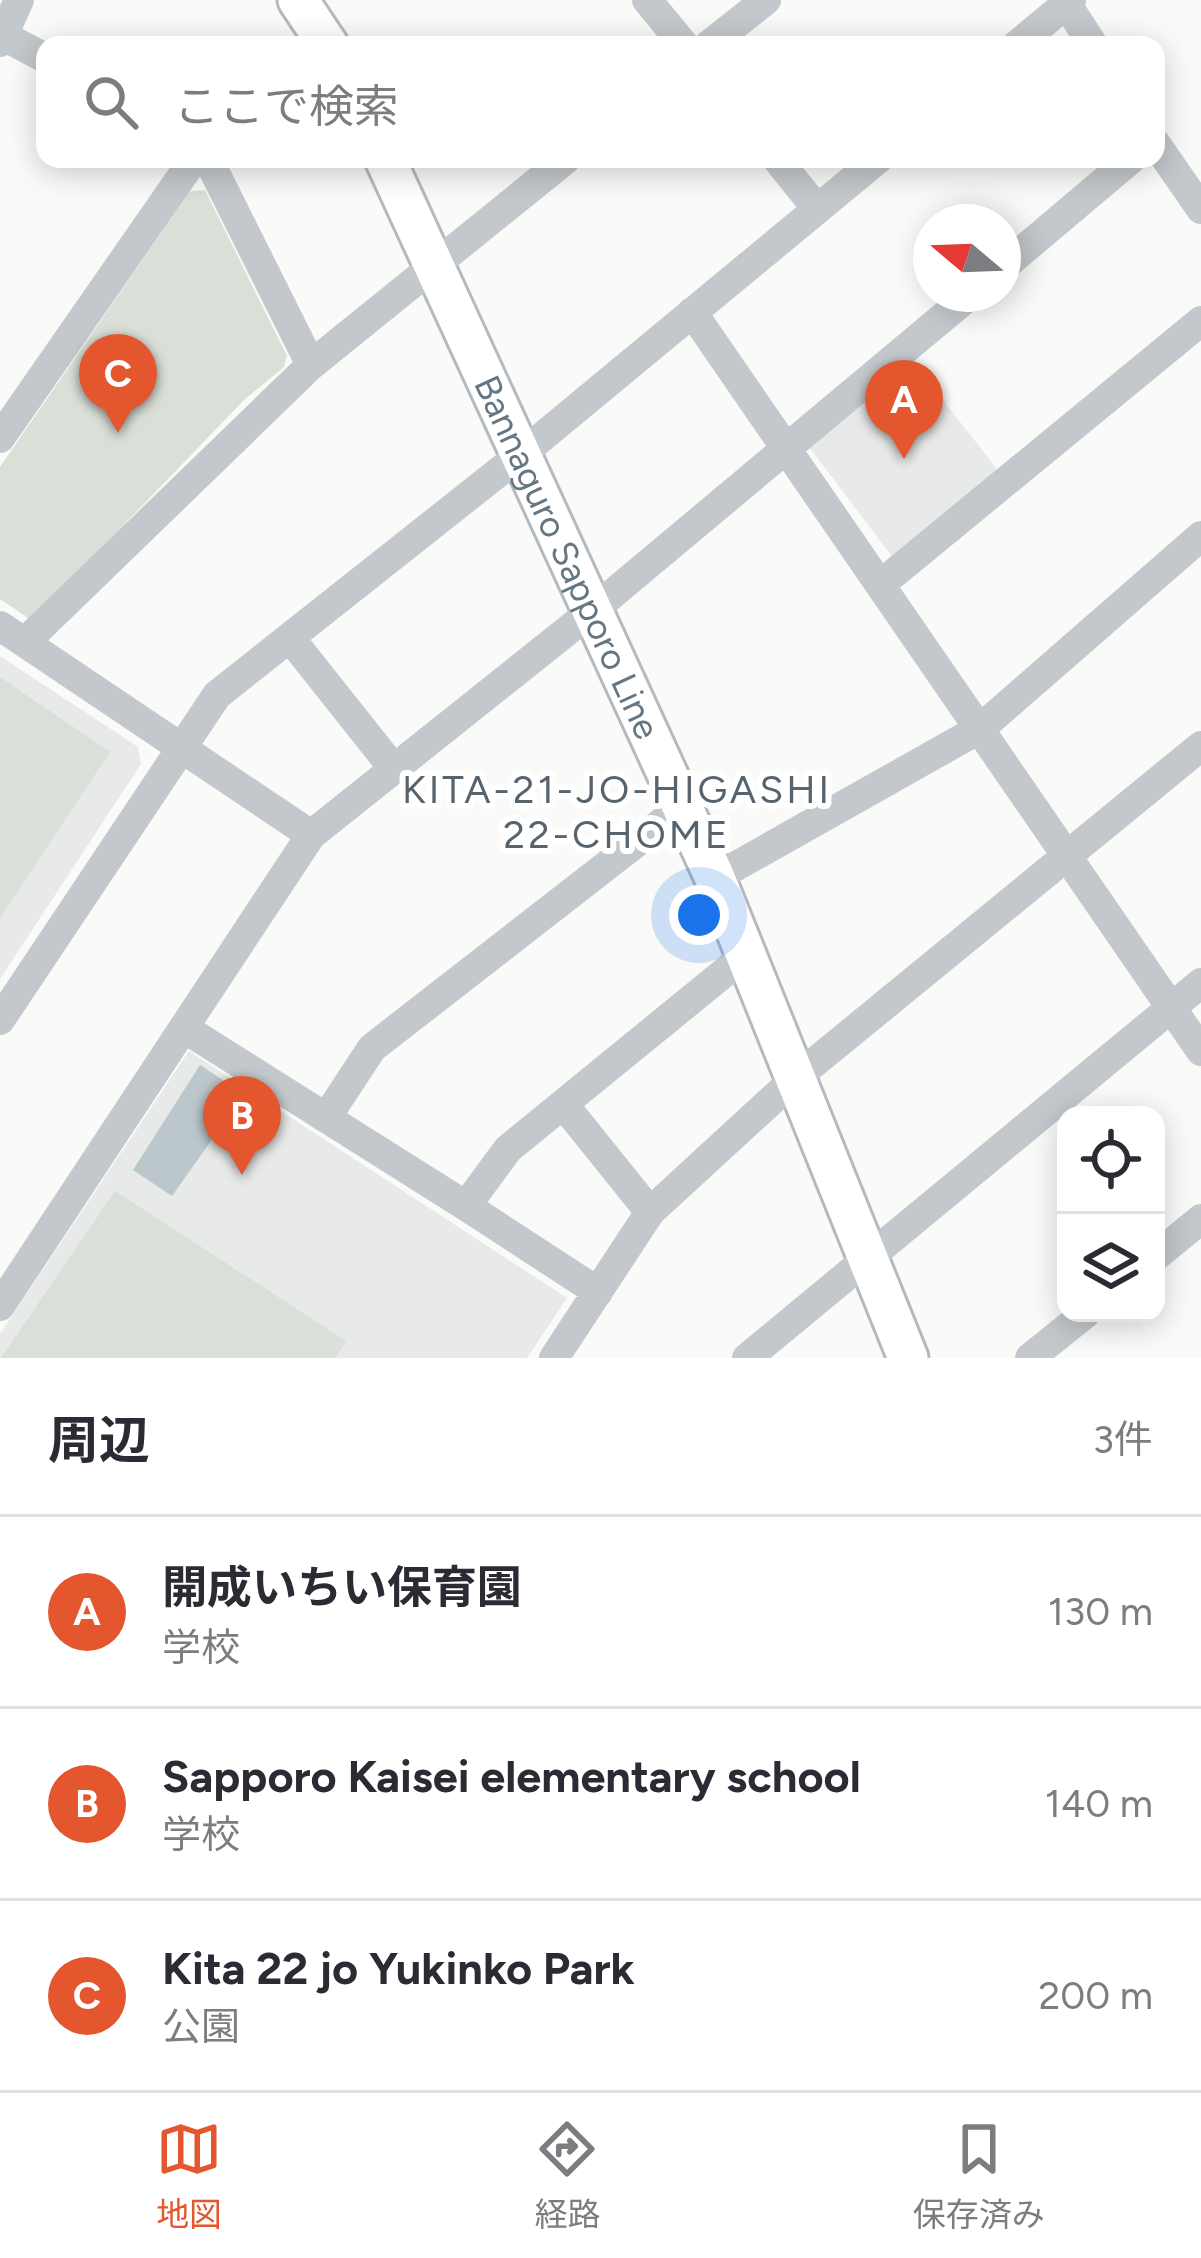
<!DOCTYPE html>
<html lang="ja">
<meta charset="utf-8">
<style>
:root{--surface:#fff;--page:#f7f7f7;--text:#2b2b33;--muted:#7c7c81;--line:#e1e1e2;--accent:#e4572e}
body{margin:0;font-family:Figtree,"Noto Sans JP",sans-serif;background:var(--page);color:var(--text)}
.controls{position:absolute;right:36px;bottom:36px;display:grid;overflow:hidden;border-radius:24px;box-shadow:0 6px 30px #0003}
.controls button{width:108px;height:108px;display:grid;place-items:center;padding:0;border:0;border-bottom:3px solid var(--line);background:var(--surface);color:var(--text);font:60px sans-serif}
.compass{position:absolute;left:913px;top:204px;width:108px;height:108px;border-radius:50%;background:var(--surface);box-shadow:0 6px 30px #0003;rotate:289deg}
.you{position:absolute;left:699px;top:915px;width:42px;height:42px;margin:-30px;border:9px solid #fff;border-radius:50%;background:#1a73e8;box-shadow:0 0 0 18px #1a73e833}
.badge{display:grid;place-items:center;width:78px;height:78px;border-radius:50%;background:var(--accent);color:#fff;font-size:39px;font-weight:700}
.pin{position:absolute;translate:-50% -99px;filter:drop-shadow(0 3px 6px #0008)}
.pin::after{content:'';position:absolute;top:63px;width:42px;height:36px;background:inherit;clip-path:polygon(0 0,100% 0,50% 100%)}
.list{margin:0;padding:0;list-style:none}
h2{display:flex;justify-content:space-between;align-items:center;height:156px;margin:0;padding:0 48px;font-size:51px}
h2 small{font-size:39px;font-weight:400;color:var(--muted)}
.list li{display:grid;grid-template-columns:78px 1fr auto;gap:36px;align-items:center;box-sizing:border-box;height:192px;padding:0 48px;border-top:3px solid var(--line)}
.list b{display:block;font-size:45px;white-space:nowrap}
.list p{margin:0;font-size:39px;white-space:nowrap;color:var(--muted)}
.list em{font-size:39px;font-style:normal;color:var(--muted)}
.icon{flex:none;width:66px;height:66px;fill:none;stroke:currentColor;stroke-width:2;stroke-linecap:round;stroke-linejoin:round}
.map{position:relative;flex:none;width:1201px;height:1358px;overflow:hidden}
.search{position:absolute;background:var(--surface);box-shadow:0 6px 30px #0003;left:36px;right:36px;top:36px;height:132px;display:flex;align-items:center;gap:30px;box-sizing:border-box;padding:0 42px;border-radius:24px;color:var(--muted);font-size:45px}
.sheet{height:732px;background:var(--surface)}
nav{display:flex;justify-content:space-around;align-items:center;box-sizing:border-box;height:168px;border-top:3px solid var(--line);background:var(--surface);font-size:33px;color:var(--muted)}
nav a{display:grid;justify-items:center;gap:6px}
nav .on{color:var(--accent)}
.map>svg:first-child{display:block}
.built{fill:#e8e9e9}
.green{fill:#dadfd7}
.water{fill:#bbc7cb}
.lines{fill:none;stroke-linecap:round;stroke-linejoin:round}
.major-casing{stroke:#b5babe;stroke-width:45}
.minor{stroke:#c3c8cc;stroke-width:30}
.major{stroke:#fff;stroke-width:39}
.labels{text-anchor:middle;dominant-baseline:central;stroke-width:12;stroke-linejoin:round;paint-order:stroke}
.street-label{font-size:36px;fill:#657683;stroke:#fff}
.neighbourhood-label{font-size:39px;letter-spacing:3px;fill:#57646e;stroke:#fff}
</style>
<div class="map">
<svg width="1201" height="1358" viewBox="0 0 1201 1358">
<rect width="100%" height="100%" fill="#fafaf8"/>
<!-- built -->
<path class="built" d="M910,358L1001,474L894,559L806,443Z
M0,656L138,747L141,764L0,979Z
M189,1051L567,1298L527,1358H0V1334Z"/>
<!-- green -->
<path class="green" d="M205,190L287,356L284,367L244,400L37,615L28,618L0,599V467L190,191Z
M0,677L110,752L0,918Z
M115,1191L346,1341L335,1358H1Z"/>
<!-- water -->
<path class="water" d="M200,1065L244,1094L172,1196L133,1170Z"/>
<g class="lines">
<!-- major casing -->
<g class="major-casing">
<g id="major">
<path d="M298,0L328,45"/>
<path id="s1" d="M385,159L715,878L908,1358"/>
</g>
</g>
<!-- minor -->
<path class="minor" d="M647,0L684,45
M1064,0L1093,45
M0,34L45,58
M0,42L19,0
M709,45L766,0
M1017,45L1071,0
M1156,144L1201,209
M208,159L311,365
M777,159L817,209
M1003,267L1131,159
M692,312L1201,1051
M0,438L194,159
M881,584L1201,321
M0,626L311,835
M290,638L394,769
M25,642L311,365L566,159
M715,878L981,728L1201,536
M0,1020L217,695L524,452L878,159
M184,1028L466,1206L508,1149L747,954
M564,1105L650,1212
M326,1118L372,1048L682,807
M466,1206L598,1292
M1156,1256L1201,1219
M0,1306L311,835L592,611L971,294
M554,1358L650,1212L798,1076L1201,746
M747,1358L1201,983
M1030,1358L1086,1313"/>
<!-- major -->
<use href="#major" class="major"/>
</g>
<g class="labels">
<!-- street labels -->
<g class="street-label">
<text stroke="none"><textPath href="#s1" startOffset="438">Bannaguro Sapporo Line</textPath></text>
</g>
<!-- neighbourhood labels -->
<g class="neighbourhood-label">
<text x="617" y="789">KITA-21-JO-HIGASHI<tspan x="617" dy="45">22-CHOME</tspan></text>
</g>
</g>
</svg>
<div class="controls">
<button><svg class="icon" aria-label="locate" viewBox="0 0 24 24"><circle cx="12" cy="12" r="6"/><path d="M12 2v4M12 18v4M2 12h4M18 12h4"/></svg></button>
<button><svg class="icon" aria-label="layers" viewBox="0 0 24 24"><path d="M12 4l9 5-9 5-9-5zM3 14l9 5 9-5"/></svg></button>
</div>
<svg class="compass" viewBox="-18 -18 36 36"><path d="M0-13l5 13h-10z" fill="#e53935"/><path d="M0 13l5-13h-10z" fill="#7c7c81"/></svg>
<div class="you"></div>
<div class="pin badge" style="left:904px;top:459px">A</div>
<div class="pin badge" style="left:242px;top:1175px">B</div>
<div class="pin badge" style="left:118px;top:433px">C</div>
<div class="search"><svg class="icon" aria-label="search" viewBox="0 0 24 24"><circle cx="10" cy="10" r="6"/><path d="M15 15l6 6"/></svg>ここで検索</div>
</div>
<section class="sheet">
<h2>周辺<small>3件</small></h2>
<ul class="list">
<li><span class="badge">A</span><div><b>開成いちい保育園</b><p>学校</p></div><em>130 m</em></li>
<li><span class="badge">B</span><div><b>Sapporo Kaisei elementary school</b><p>学校</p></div><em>140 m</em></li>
<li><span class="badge">C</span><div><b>Kita 22 jo Yukinko Park</b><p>公園</p></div><em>200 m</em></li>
</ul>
</section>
<nav>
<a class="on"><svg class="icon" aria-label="map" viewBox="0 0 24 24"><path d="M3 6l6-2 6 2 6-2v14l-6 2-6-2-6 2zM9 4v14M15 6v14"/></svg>地図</a>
<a><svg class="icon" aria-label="directions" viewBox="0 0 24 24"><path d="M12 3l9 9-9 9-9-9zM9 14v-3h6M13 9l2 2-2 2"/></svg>経路</a>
<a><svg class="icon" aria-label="saved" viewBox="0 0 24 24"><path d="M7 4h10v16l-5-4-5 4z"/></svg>保存済み</a>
</nav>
